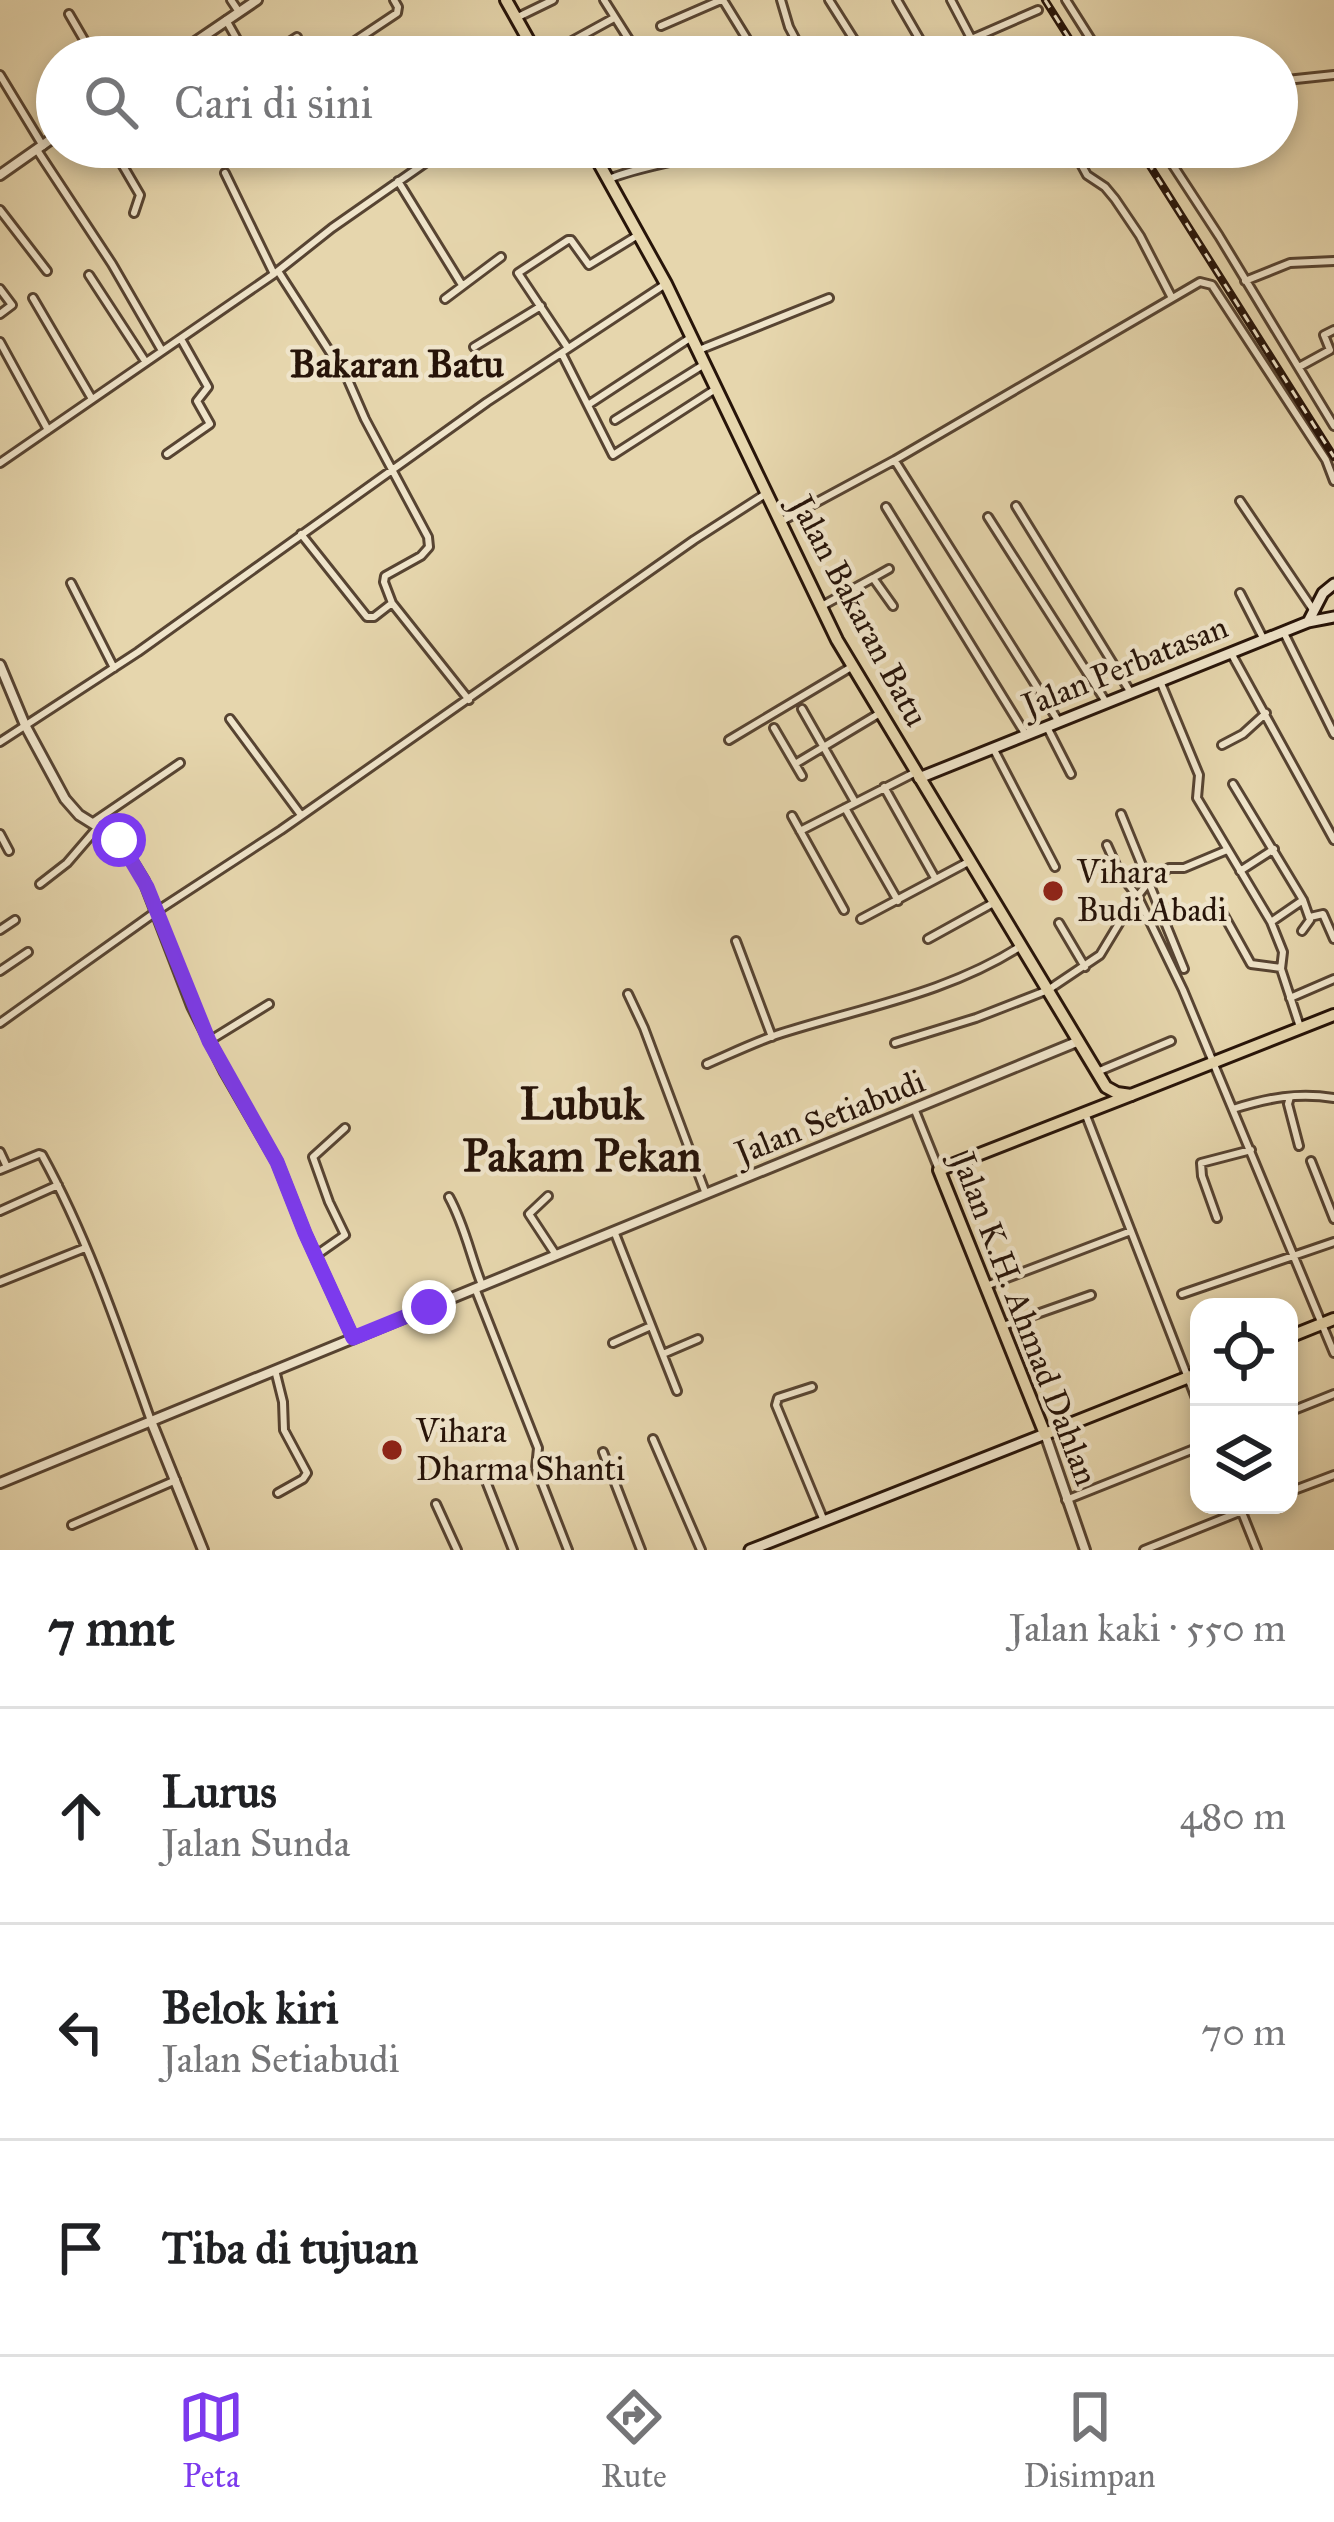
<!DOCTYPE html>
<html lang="id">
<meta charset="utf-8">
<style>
:root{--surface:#fff;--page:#f6f6f6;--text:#202124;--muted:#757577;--line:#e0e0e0;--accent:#7c3aed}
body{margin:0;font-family:"IM FELL Great Primer",serif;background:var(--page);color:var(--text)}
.controls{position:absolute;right:36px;bottom:36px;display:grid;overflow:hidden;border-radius:24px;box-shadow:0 6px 18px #0003}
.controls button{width:108px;height:108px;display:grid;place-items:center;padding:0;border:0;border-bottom:3px solid var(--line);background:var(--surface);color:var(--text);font:60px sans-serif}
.stop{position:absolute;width:36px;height:36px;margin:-27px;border:9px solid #7c3aed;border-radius:50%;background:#fff}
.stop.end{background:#7c3aed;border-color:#fff;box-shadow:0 3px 12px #0008}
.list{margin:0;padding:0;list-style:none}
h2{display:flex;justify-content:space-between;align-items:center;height:156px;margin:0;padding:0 48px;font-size:51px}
h2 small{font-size:39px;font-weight:400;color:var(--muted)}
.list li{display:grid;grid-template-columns:78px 1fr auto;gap:36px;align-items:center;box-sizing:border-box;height:216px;padding:0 48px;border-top:3px solid var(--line)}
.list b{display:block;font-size:45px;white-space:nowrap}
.list p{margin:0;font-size:39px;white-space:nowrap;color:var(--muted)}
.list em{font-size:39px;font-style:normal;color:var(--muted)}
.icon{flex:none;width:66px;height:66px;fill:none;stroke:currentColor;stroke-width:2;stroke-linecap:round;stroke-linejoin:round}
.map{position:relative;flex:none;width:1334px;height:1550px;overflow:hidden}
.search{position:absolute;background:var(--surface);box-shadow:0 6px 18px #0003;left:36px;right:36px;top:36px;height:132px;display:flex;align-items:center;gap:30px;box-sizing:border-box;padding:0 42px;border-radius:66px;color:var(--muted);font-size:45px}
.sheet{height:804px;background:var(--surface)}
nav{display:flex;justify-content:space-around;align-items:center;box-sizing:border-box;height:168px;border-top:3px solid var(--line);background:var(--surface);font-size:33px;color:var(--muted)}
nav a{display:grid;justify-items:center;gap:6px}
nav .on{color:var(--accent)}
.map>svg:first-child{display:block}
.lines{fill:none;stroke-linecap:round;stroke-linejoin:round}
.minor-casing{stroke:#574432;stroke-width:12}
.tertiary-casing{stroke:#574432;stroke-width:14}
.secondary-casing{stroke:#271409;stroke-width:15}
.primary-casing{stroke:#271409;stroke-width:16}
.trunk-casing{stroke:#271409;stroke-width:16}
.minor{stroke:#efe4ca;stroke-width:6}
.tertiary{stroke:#efe4ca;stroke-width:8}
.secondary{stroke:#efe4ca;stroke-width:9}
.primary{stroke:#e6d6ad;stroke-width:10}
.trunk{stroke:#e6d6ad;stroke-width:10}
.rail-casing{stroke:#271409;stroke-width:8}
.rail{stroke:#efe4ca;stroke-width:3;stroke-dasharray:9;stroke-linecap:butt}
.route{stroke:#7c3aed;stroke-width:15}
.poi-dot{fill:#8f2418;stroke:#efe4ca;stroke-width:4.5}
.labels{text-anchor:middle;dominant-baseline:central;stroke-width:9;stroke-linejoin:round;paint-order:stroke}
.street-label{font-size:33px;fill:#271409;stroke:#efe4ca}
.poi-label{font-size:33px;fill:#271409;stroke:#efe4ca;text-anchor:start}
.quarter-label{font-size:39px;font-weight:bold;fill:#271409;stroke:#efe4ca}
.district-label{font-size:45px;font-weight:bold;fill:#271409;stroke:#efe4ca}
</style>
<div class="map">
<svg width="1334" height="1550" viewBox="0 0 1334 1550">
<rect width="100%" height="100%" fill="#e6d6ad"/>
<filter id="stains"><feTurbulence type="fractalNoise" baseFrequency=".00167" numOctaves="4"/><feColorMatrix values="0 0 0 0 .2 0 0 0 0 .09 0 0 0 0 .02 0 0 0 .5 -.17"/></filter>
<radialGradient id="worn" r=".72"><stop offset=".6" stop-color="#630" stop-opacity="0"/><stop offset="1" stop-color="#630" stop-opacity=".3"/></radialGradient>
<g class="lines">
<!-- minor casing -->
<g class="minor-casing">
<path id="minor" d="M231,0L239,12
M604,0L640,57
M723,0L758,57
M781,0L789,27L805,57
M829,0L865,57
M897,0L930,57
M951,0L972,40
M1066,0L1102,57
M69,14L94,57
M516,18L553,0
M226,20L247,57
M661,26L721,0
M203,37L215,57
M978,37L990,57
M266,57L297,37
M331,57L397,13L398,7L394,0
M543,57L614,18
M930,57L1038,10
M0,75L43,146
M1277,81L1334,75
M112,147L140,195L134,213
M1002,147L1009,160
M1042,147L1051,159L1072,152L1075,153L1087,175L1105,187L1115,199L1140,236L1172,298
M1161,147L1219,236L1334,426
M37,150L112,264L161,349
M225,173L274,274
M609,179C646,164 685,162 722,147
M398,181L462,285
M0,210L47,271
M278,271L348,380L365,419L428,537L429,547L421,556L385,576L384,582L392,603
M89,275L145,361
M1245,281L1290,263L1334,261
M0,289L12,305L0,314
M33,298L92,399
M445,299L501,257
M0,342L48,430
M474,347L541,306
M568,348L518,273L568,240H571L589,265L638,235
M699,350L829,298
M562,354L613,455L714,390
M1299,367L1330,350L1324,335L1334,330
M588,405L690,338
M615,420L703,365
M167,454L210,424L197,401L208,387L181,339
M895,461L1059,722
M0,463L274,274L332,228L448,147
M1240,501L1314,611
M1016,506L1131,693
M886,507L1026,735
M988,517L1106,702
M780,522L895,460L1200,282L1212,285L1326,460L1334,481
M301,534L367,617H374L392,603L469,700
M873,578L889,569
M71,583L114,668
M1240,593L1263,638
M820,607L873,578L893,606
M1284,633L1334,734
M1231,653L1334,840
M1160,681L1199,775L1197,798L1200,803L1271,922L1283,952L1281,969L1300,1027
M802,709L855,802
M230,719L301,815
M1047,727L1071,774
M774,728L802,776
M729,740L853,666
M0,742L138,652L487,402L664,285
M1222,745L1243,734L1266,713
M993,748L1055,867
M795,764L880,713
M1233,784L1303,900L1310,920L1302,931
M884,787L935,878
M845,808L898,901
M1121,814L1184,969
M792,816L844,910
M92,823L180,763
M800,831L914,773
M0,834L9,851
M1107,845L1120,874L1138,897L1183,990L1334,1353
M1240,871L1274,849
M40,884L67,863L98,827
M1216,901L1251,964L1281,968
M1310,917L1323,914L1334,939
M861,919L970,861
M1271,922L1303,900
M1059,923L1085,967
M0,930L15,920
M928,939L995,902
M736,941L772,1037
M0,971L28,952
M628,994L644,1028L706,1194
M1290,998L1334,979
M0,1023L157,911L281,830L694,540L767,493
M209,1041L269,1004
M895,1043L976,1018L1048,990L1100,955L1129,907L1148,883L1169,868H1184L1227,850
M707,1064C730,1054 753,1043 776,1035C859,1008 947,994 1021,946
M1097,1072L1171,1041
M1290,1097L1288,1104L1299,1146
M914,1108L939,1170
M1233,1109C1268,1098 1298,1092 1334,1098
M1085,1113L1199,1406
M0,1152L7,1167
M1311,1161L1334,1219
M0,1170L39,1154L42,1155C88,1239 119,1331 151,1421
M548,1196L529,1214L556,1255
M449,1197C465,1226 470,1255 482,1285
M0,1211L58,1185
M1217,1218L1202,1176L1201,1163L1251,1150
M614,1231L677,1391
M315,1256L345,1235L329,1202L313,1157L345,1128
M0,1282L85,1248
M986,1286L1131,1231
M475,1288L538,1448L536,1468L568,1550
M1182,1294L1334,1242
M1003,1326L1091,1295
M613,1343L651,1326
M663,1354L698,1339
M275,1370L283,1402L284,1430L307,1473L303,1479L278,1493
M812,1387L778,1398L776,1405L824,1521
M1289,1412L1334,1394
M653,1439L701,1550
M603,1452L641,1550
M480,1466L513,1550
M1289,1492L1334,1475
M1066,1500L1199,1447
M436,1504L457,1550
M1239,1505L1257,1550
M72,1525L176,1480
M1144,1550L1257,1505"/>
</g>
<!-- tertiary casing -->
<g class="tertiary-casing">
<path id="tertiary" d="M173,57L257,0
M0,175L57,135
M0,665L25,725L65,799L79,815L119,840L144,881L192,1006L225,1072L277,1162L305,1233L353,1338
M151,1421L203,1550
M1045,1434L1085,1550
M0,1483L1079,1041"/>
</g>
<!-- secondary casing -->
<g class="secondary-casing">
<path id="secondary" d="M1308,622L1334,617
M919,778L1308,622L1323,593L1334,584
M750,1550L1045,1434"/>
</g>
<!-- primary casing -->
<g class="primary-casing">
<path id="primary" d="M1131,1095L939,1170L1045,1434L1199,1373
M1289,1337L1334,1319"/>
</g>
<!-- trunk casing -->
<g class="trunk-casing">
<path id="trunk" d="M506,0L538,57
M590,147L666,284L837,640L1106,1087L1117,1093L1131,1095L1334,1015"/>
</g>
<!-- minor -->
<use href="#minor" class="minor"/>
<!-- tertiary -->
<use href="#tertiary" class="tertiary"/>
<!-- secondary -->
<use href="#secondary" class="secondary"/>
<!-- primary -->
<use href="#primary" class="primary"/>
<!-- trunk -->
<use href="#trunk" class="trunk"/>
<!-- rail casing -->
<g class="rail-casing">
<path id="rail" d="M1045,0L1081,57
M1138,147L1334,457"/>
</g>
<!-- rail -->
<use href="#rail" class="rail"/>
</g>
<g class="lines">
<!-- route -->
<path class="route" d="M119,840L147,887L209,1041L277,1162L305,1233L353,1338L429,1307"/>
</g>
<!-- markers -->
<g class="poi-dot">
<circle cx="1053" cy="891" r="12"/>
<circle cx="392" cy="1450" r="12"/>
</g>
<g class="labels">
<!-- street labels -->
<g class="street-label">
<text transform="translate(859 611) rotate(62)">Jalan Bakaran Batu</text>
<text transform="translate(1125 666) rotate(-22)">Jalan Perbatasan</text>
<text transform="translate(830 1117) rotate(-22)">Jalan Setiabudi</text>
<text transform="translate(1025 1319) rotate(69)">Jalan K.H. Ahmad Dahlan</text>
</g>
<!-- poi labels -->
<g class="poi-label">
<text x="1077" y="872">Vihara<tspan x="1077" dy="38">Budi Abadi</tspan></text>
<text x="416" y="1431">Vihara<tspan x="416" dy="38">Dharma Shanti</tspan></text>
</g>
<!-- quarter labels -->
<g class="quarter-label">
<text x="397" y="364">Bakaran Batu</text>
</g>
<!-- district labels -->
<g class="district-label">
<text x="582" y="1103">Lubuk<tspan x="582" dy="52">Pakam Pekan</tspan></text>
</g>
</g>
<rect width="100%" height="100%" filter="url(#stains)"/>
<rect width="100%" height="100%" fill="url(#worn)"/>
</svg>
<div class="controls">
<button><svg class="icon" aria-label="locate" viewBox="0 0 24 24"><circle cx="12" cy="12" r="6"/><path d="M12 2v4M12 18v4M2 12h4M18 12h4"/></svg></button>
<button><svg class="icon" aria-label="layers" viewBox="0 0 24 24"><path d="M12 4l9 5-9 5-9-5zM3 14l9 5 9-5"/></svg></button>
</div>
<div class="stop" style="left:119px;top:840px"></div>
<div class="stop end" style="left:429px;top:1307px"></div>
<div class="search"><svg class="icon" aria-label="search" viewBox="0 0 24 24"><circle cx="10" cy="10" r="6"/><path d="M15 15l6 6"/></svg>Cari di sini</div>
</div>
<section class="sheet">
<h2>7 mnt<small>Jalan kaki · 550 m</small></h2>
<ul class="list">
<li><svg class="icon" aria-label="ahead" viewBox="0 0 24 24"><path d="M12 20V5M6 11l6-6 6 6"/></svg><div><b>Lurus</b><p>Jalan Sunda</p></div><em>480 m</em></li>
<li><svg class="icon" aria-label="left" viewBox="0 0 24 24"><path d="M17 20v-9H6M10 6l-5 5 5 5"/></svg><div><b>Belok kiri</b><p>Jalan Setiabudi</p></div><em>70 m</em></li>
<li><svg class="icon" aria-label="arrive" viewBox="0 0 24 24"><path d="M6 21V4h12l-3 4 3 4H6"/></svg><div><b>Tiba di tujuan</b></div></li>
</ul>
</section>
<nav>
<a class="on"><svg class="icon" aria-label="map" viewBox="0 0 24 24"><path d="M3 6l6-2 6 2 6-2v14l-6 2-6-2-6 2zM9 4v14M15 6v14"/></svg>Peta</a>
<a><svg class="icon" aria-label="directions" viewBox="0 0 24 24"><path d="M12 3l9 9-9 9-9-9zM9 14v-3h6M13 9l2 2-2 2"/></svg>Rute</a>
<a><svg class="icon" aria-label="saved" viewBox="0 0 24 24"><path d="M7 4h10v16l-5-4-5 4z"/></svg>Disimpan</a>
</nav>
